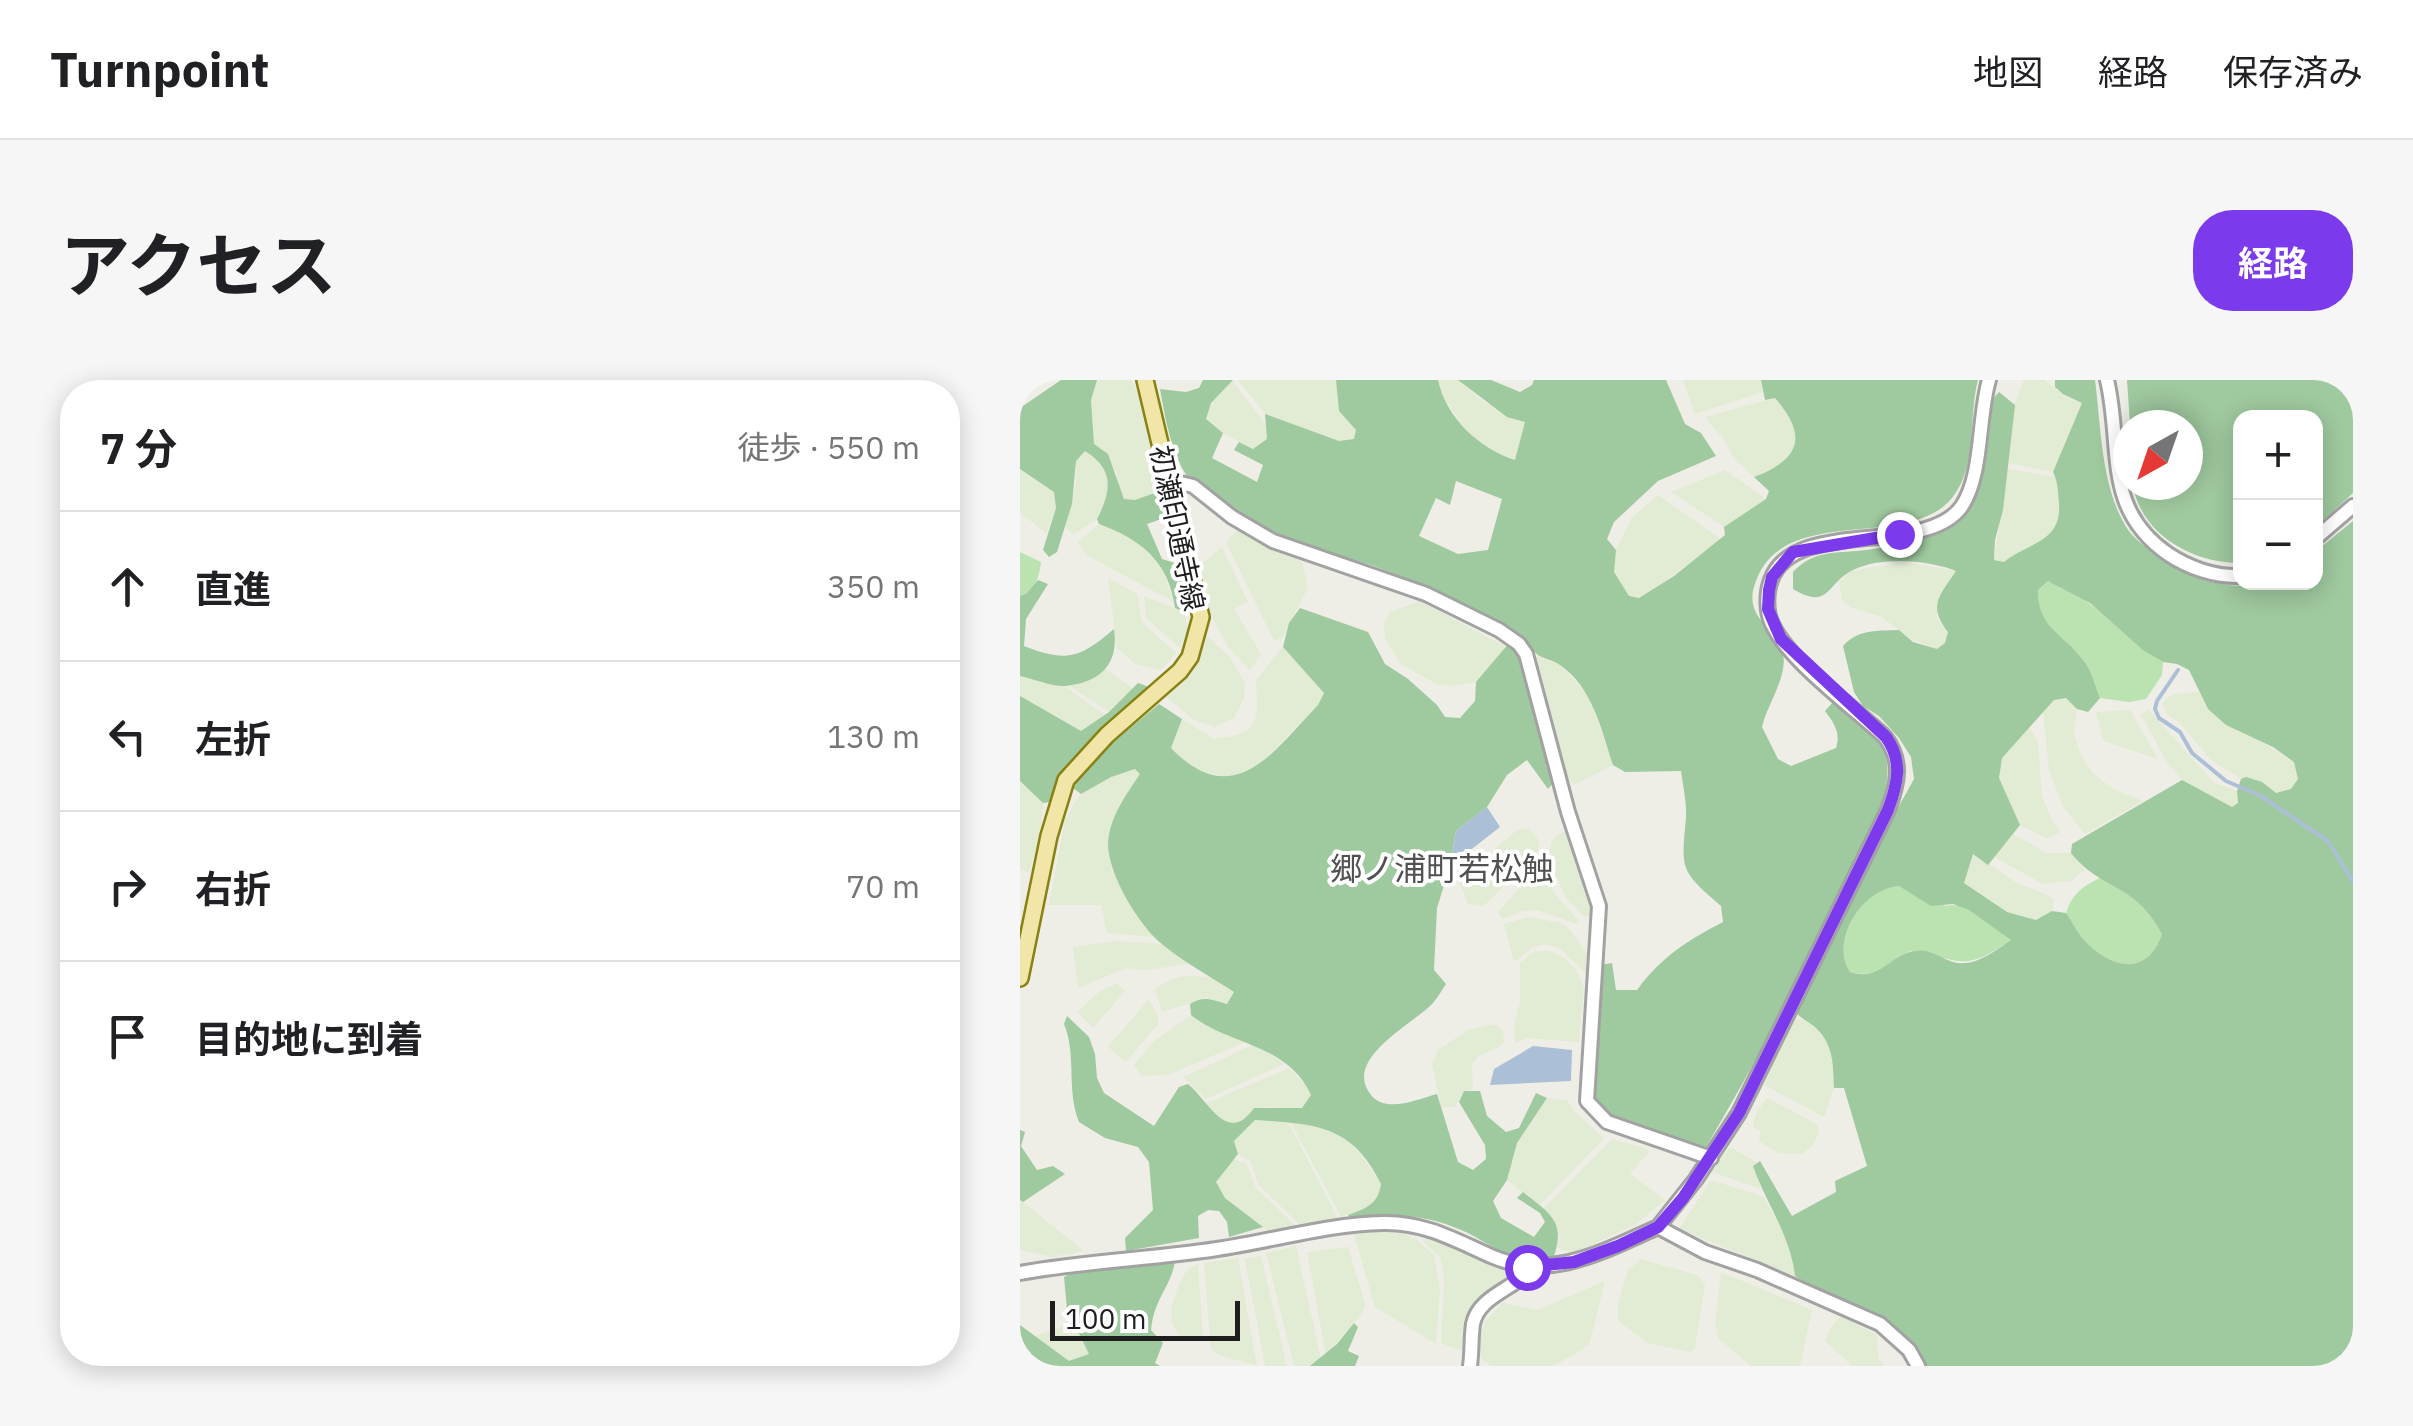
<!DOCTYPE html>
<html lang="ja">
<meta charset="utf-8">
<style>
:root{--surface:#fff;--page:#f6f6f6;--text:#202124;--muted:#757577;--line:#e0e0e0;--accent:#7c3aed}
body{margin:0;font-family:"IBM Plex Sans","Noto Sans JP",sans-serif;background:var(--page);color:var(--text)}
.controls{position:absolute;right:30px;top:30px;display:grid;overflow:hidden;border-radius:20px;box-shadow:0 5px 25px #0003}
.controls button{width:90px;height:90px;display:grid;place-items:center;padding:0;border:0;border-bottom:2px solid var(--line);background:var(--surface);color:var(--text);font:50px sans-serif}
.compass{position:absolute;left:1093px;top:30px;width:90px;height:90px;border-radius:50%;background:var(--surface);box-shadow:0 5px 25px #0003;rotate:220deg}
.scale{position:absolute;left:30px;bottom:25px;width:190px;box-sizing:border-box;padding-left:10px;border:5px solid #1e1e1e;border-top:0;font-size:28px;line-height:35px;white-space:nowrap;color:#1e1e1e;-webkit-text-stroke:8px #fff;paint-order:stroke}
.stop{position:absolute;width:30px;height:30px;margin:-22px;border:8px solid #7c3aed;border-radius:50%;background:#fff}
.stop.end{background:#7c3aed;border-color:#fff;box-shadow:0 2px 10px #0008}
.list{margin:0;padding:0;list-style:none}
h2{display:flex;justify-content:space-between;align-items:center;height:130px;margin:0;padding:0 40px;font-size:42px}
h2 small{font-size:32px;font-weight:400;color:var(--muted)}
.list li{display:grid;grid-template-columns:65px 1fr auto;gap:30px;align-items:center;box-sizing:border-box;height:150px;padding:0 40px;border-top:2px solid var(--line)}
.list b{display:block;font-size:38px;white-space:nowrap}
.list em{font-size:32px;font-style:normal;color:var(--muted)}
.icon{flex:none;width:55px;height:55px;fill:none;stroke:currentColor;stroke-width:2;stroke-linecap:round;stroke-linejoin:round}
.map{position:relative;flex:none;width:1333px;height:986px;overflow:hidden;border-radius:40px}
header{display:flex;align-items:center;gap:60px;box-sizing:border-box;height:140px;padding:0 50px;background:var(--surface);border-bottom:2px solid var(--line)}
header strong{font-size:48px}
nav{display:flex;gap:55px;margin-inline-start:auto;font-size:35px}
.intro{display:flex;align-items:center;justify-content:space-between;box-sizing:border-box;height:240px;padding:0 60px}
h1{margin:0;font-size:70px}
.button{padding:25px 45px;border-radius:40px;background:var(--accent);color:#fff;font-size:35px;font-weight:700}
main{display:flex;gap:60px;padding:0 60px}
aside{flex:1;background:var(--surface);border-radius:40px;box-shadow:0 5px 25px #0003}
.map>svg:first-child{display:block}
.farmland{fill:#e2ebd3}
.grass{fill:#bbe2b1}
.forest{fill:#9fc99f;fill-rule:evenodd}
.water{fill:#abc0d7}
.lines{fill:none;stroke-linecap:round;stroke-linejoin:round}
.stream{stroke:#abc0d7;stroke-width:4}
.minor-casing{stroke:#a2a2a2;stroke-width:18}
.major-casing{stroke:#878212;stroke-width:20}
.minor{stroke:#fff;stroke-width:12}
.major{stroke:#f1e6a8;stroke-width:15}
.route{stroke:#7c3aed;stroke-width:12}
.labels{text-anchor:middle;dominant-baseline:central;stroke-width:8;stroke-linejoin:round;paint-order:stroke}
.street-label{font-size:28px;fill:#1e1e1e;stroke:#fff}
.quarter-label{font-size:32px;fill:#515151;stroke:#fff}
</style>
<header>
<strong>Turnpoint</strong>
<nav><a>地図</a><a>経路</a><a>保存済み</a></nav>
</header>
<div class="intro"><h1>アクセス</h1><a class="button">経路</a></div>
<main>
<aside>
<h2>7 分<small>徒歩 · 550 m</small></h2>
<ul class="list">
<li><svg class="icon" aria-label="ahead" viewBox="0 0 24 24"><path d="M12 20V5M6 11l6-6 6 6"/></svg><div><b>直進</b></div><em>350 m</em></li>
<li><svg class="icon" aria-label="left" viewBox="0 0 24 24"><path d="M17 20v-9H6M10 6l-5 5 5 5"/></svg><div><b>左折</b></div><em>130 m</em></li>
<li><svg class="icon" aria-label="right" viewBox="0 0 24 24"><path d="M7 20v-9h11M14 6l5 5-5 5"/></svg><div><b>右折</b></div><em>70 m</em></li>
<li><svg class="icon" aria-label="arrive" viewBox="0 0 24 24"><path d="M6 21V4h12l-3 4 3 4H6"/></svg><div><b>目的地に到着</b></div></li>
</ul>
</aside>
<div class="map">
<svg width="1333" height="986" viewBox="0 0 1333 986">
<rect width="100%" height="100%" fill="#eeeee6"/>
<!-- farmland -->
<path class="farmland" d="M77,0H111L122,22L140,111L115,120L104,119L98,110L97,93L74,64L71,20Z
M218,0H316L319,31L337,50L334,59L319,61L245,34Z
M418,0H438L464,22L506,42L496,80L463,67L447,51L421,14Z
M663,0H741L743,12L675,34Z
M1004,0H1024L1043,14L1063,22L1033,92L988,83L994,25Z
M212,1L245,43L247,59L233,69L203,53L186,39L191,23Z
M755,18L770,36L778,57L773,70L761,85L734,97L712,76L706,62L685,37Z
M65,70L79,79L87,97L88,112L77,139L53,155L45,146L56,105V81Z
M0,89L34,112L36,128L26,153L0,133Z
M988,89L1037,97L1040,135L1034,153L1021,164L1007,167L984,183L974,180Z
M705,90L746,119L704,147L651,112Z
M638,115L701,159L635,209L619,218L609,216L594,192L596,170L613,136Z
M79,144L109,155L125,170L141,186L154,222L66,175L58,162Z
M217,150L282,182L288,208L263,257L254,261L206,162Z
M202,167L228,222L214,229L241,274L230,290L208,267L188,230L181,184Z
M884,182L937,191L917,224V239L928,252L926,263L917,269L890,259L862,237L832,228L822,220L819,202L832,191Z
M88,198L117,214L122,242L156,273L141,290L115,284L97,268Z
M124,216L165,232L167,250L160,268L126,238Z
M400,221L486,267L456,302L431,306L416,304L381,284L365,259L364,243L370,232Z
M187,256L209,276L225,303L224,318L214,338L195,347L174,340L144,315L168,295L181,274Z
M263,267L304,312L298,325L238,386L212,398L181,392L164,381L151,368L162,339L194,359L217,355L230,348L235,340L237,326L236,300Z
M517,276L540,285L569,316L593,385L553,405L544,394L515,282Z
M85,289L113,308L89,332L48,305L71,299Z
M0,296L44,306L85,335L61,351L0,316Z
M1179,312L1188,329L1274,382L1278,399L1272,409L1255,413L1242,402L1226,397L1221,399L1191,380L1160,343L1148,335L1142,324L1146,319L1154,314Z
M1046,318L1057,329L1054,354L1062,378L1074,394L1093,409L1123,421L1065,454L1043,427L1029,390L1023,331L1034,320Z
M1110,330L1138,379L1083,361L1076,332Z
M1129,330L1194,403L1217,411L1218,423L1212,427L1162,400L1146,381L1121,334Z
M1009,347L1018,362L1022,416L1032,440L1041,451L1028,459L1000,445L979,398L982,378Z
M116,389L121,395L106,415L91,446L88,465L92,489L115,532L136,557L87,553L81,525H29L45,440L53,426L61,414L91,397Z
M0,401L23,423L19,459L9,493L0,488Z
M509,448L519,461L518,472L469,521L463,526L448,524L438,500L497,450Z
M545,450L549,454L573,535L565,537L546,518L528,478L532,460Z
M993,454L1027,473H1051L1065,490L1051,501L1023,504L974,477Z
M953,473L997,503L1028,515L1034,520L1032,531L1016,540L987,532L944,503Z
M521,484L535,514L558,540L556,544L518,530L503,531L482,539L478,532Z
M509,537L541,543L550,550L570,578L566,593L539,568L527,564L513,567L494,582L484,544Z
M96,561L141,564L172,583L128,590L107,588L58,608L53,567Z
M515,571H530L543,577L555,588L564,607L559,662L507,658L495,663L494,646L500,621V583Z
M165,596L191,597L215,612L207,624L186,618L142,632L135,609L151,599Z
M97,603L105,611L73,648L57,632L80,611Z
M129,619L138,636V644L106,682L88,667Z
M171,635L181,644L227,661L148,695L122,696L114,685L133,662Z
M780,639L792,644L812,668L814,708L804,737L744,705L773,641Z
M474,644L483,650L484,662L479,667L458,676L452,684L453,709L444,711L435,727H421L412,683L418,670L448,650Z
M235,664L264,684L186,719L163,697Z
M269,688L287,706L291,716L282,729L245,727L216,743L206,742L190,730L187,723Z
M527,718L547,720L556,733L584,758L520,825L487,800L497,763Z
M747,718L797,744L799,752L794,764L782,774L758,773L739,761L741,752L733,746L737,731Z
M235,740L268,742L319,840L282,847L239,805L230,781L218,774L214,761Z
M271,743L295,744L309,750L328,761L341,775L361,804L359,815L351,826L321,837Z
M592,759L625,768L629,772L610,794L645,820L615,845L552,874L537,867L540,857L523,829Z
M710,767L736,782L733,786L741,809L692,792Z
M212,779L226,783L236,808L278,848L251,854L205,817L196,802Z
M691,800L744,817L773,872L775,896L659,849Z
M0,820L3,822L64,871L32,877L0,870Z
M356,851L385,854L397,860L414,875L420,909L416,964L355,927L334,855Z
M406,859L434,866L467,884L498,893L461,922L445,972L421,963L424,901L421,878L403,862Z
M276,866L301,979L290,986H274L246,873Z
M328,867L345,924L343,932L306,975L287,872Z
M241,876L267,986H245L225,879Z
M218,878L237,986L199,975L191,969L184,883Z
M621,879L677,895L685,904L675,968L670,972L627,963L598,941V923L608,890Z
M178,884L183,958L159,955L152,943L151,929L160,901L168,889Z
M701,892L792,930L780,986H731L698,958L695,943Z
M585,901L570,963L559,972L532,986H471L462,979L459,960L465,941L483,923L517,930Z
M821,936L857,955L858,978L864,986H832L805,961L811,947Z
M54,943L69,974L49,982L15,956Z"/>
<!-- grass -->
<path class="grass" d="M0,172L21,182C19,197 16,210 0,216Z
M1028,201C1074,216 1102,258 1143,282L1142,295L1126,319L1109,322L1080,318C1075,306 1072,291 1064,281C1044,254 1016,248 1018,210Z
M1080,498C1109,512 1127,525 1142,554C1127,598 1090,590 1063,559C1057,552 1052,541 1046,533C1053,513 1062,507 1080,498Z
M879,506L926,526C949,521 974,546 991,560C941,594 944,579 890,571C871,585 855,599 830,592C809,560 843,507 879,506Z"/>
<!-- forest -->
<path class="forest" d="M41,0H77L71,20L74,64L88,74L104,119L115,120L140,111L145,117L147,137L127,144L142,179L158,184L171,215L165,232L155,228C149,181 120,159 79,144L77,139C92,110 94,89 65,71L56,81L52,124L37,172L29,177L23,170L36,128L34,112L0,89V28Z
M183,0H213L191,23L186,39L203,53L192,78L237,102L243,85L214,70L219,62L233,69L247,59L245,34L319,61L334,59L336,50L319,31L316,0H418C426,38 460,69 495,80L505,42L487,37L438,0H471L500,12L512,5L514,0H646L665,44L681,53L696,76L638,101L594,142L587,159L596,170L594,192L609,216L619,218L654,196L705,155L704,147L746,119L749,111L734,97C781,79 788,56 755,18L745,20L741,0H958C948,37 958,86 932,118C887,173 759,120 734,207C725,239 757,248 763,274C768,296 747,325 742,347L758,379L771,386L816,368C821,353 814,343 805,331L814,321C832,337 864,358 867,383C872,423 835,482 818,518C777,603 734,686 686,767L593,738L574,722L573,680L580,585L592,583L596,610H617C640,578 668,560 703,542L701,526C660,491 661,490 666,438C667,423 663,406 661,391L605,392L593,385C581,349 573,308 540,285C530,278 520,280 512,269L499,279L533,403L528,409L507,380L487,395L467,427L436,451L430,486L417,528L414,590L426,604C422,610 418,617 413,623C392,645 322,679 351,715C366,734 398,719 417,714L438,782L453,790L466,779L465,765L439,722L444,711H460L467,736L486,752L499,748L516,713L527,718L497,763L487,800L473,821L481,838L514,857L525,842L520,833L497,818L503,812C529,833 546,841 534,876C484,887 472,860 431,846C400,834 362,834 330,838L328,835C346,828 358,825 361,804C332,744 294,744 235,740L214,761L218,774L196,802L205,818L243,847L209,857L207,842L199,831L188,830L178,836L179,858L106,871L105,858L133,830L129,782L118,767L85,758L59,742C46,709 57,675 44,644L47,636L69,657L75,674L77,698L84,713L134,746L159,707L168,704C189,721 207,766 234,728H282L291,715C268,663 207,665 171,635L170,624C183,615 193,620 207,624L214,612C191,597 164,582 143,565C119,546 88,494 88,464C89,438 106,415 120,394L115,389L91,397L61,414L53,408L73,379L139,324L162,339L151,368C214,433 253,372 298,325L304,313L263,267L269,243L280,228L348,252L365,284L388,299L417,325L425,337L440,338L455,321L456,302L496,255C451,227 401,203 351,185C332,179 311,177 292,169C268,160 179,115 167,96C151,72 145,37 140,9L166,12L179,8ZM436,101L482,119L468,170L438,174L399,156L416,118L430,125Z
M1035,0H1075C1081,46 1081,104 1105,145C1112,158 1127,168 1139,177C1158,191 1178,201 1202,204C1232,209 1265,203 1296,202V171L1333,141V986H907C869,919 829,933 775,896C771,857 746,823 733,786L740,781L772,836L816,812L815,801L847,786L824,708H814C813,684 814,665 795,647C788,641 782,640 776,632L858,464L894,399L891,377L879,358L859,336L843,326L834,312L823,266C838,249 857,251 879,250L893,262L917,269L925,263L928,252C907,226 920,215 936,191C908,180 862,176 833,190C806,203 810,231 773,209V192C792,172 810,173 837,171C950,159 965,131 972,20L979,12L995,25L983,130L975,160L974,180L984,182C1008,162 1042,163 1039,123C1038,112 1038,102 1033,92L1062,23L1043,14L1035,7ZM1028,201L1070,223L1123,270L1143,282L1157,284L1169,290L1188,329L1206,345L1253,367L1274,382L1278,399L1271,409L1256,413L1242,402L1226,397L1221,399L1217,411L1218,423L1212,427L1162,400L1052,464L1051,473C1081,511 1115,502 1142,554C1127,598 1090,589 1063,559C1057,552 1052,541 1046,533L1032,531L1016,540L987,532L944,503L953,474L968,485L1000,445L979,398L982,378L1034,320L1046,318L1057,329L1068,332L1080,318C1075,306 1072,291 1064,281C1044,254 1017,248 1018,210ZM879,506L911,526L933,524L949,530L991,560C975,571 954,588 933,582C920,578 909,568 895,571C869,575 861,602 830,592C809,560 843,508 879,506Z
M1107,0H1333V113L1296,147V38H1220V183C1173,183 1121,155 1113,105H1168V45H1110Z
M18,200L28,204L6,239L4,266C47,283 60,278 94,249C99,283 82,302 46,306C33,307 14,299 0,296V216L7,213Z
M118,303L129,307C84,348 55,365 30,422L23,423L0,401V316L61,351L89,332Z
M0,750L5,752L1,766L17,790L33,786L45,794L3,822L0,820Z
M155,881C151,907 134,918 131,950L143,963L135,983L140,986H0V945L49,981L69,974L47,929L44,897L57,890Z
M334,943L338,947L328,971L339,976L335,986H290L317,964Z"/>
<!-- water -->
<path class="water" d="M467,427L480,447L430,486L436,451Z
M513,666L552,670L551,701L470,705L474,689Z"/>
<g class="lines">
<!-- stream -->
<path class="stream" d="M1158,290L1137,321L1135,329L1139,338L1160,352L1172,373L1206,401L1241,416L1308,461L1333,502"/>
<!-- minor casing -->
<g class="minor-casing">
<path id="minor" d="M1087,0C1103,68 1082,128 1148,174C1169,188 1195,197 1220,196
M148,100L173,106L212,137L253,161L406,214L479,250L499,264L506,274L548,432L579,526L567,721L587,742L691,778
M1296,158L1333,126
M638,847L676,799L719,733L868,430C878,403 883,381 865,357C834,328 769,281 752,244C746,232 746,213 751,200C774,136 906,178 942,126C963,94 958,37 969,0
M0,893C65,881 132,879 197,869C252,861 308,844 363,843C404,842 435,860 471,876C530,902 584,871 638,847L685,872L737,890L860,944L889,970L898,986
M450,986C452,972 451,958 453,944C458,918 490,910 507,893V887"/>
</g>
<!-- major casing -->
<g class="major-casing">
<path id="major" d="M0,598L29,456L46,400L87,355L160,291L170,277L181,237L125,0"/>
</g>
<!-- minor -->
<use href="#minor" class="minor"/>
<!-- major -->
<use href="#major" class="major"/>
</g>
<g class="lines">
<!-- route -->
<path class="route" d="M507,887L554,882L598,866L638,847L663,818L719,733L868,430C878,403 883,381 866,357L761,259L748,229L749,210L752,197L773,172L879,154"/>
</g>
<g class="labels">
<!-- street labels -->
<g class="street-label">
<text transform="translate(158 148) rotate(78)">初瀬印通寺線</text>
</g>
<!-- quarter labels -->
<g class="quarter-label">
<text x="422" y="488">郷ノ浦町若松触</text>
</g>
</g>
</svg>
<div class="controls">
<button>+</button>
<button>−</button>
</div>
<svg class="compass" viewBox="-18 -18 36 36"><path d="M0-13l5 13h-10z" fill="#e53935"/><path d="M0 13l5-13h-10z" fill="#757577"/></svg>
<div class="scale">100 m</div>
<div class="stop" style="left:507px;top:887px"></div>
<div class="stop end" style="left:879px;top:154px"></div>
</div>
</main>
